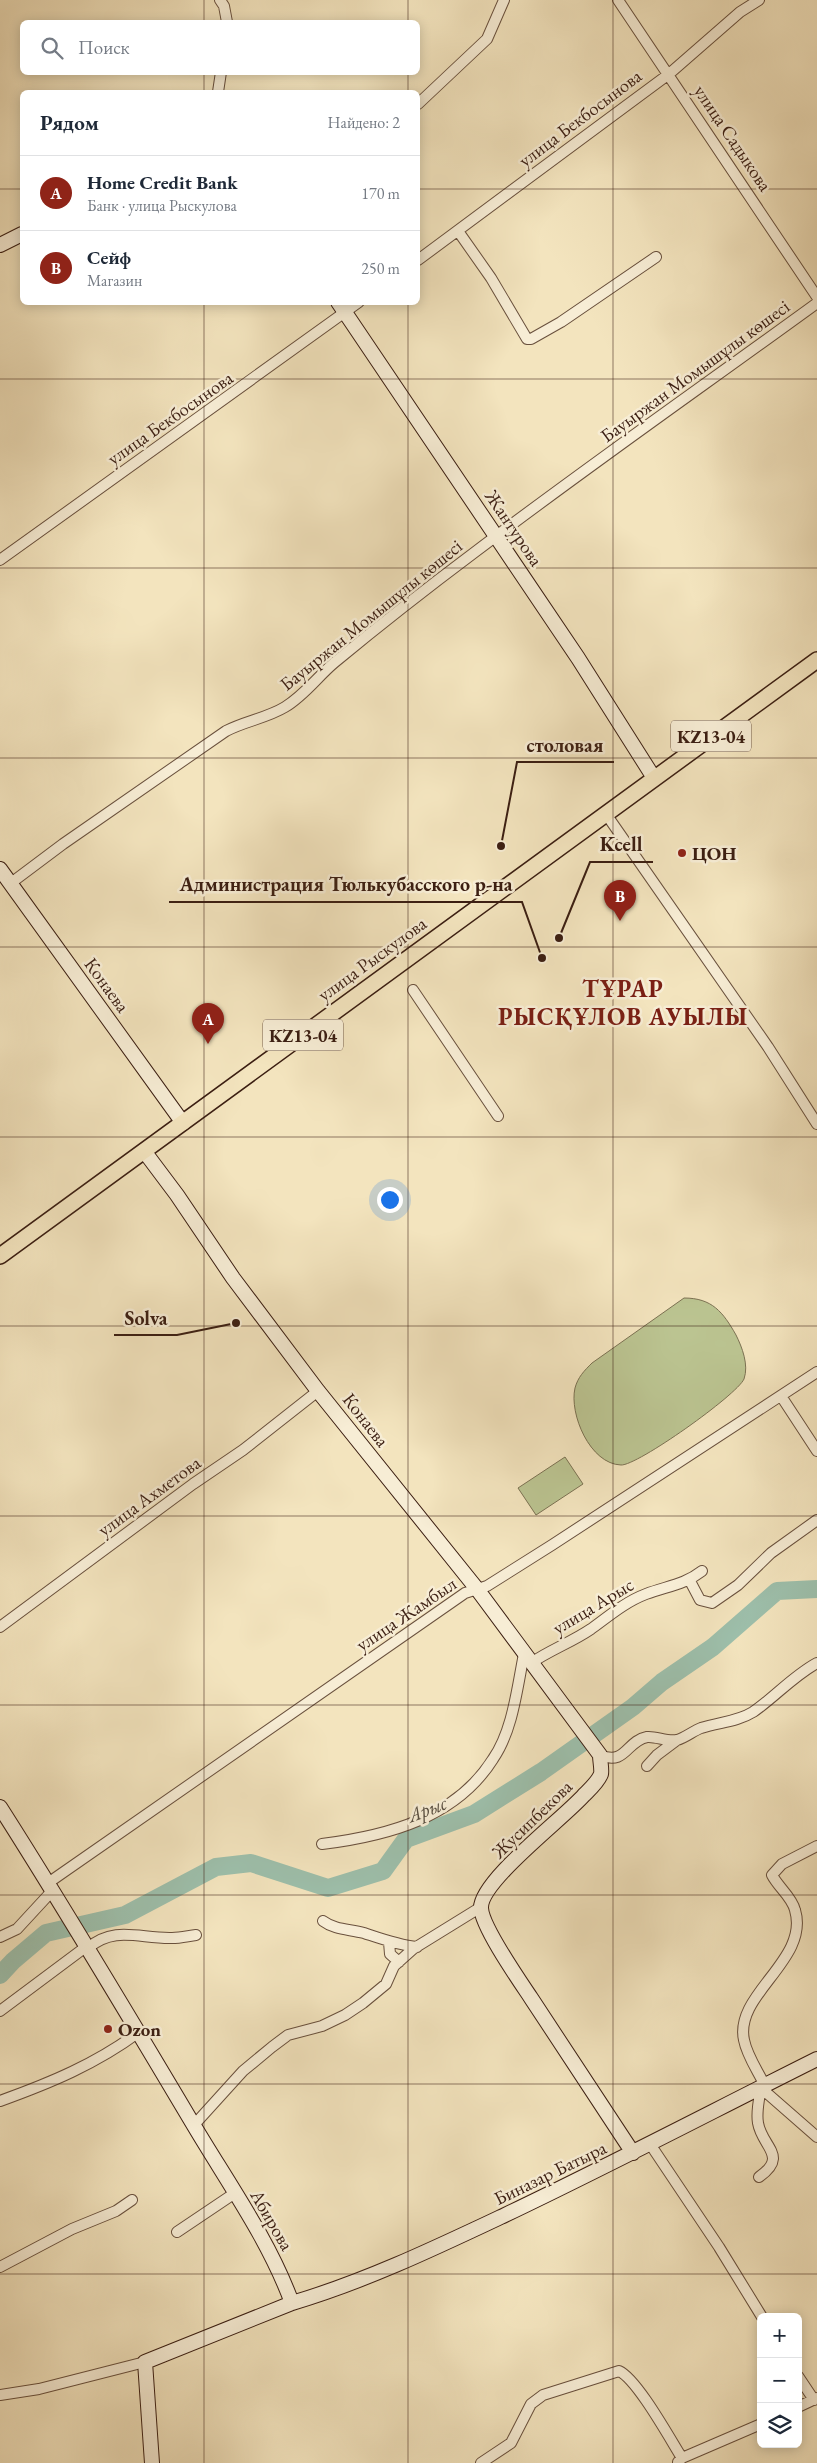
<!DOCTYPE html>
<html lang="ru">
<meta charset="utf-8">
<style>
:root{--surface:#fff;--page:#f6f6f7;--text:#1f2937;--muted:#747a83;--line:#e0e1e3;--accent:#8f2418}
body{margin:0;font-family:"EB Garamond",serif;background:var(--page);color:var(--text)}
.controls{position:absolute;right:15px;bottom:15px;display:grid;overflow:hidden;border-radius:8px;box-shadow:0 2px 12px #0003}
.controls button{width:45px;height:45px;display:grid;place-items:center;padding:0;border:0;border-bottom:1px solid var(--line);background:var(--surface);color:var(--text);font:25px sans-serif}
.you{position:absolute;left:389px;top:1199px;width:18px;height:18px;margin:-12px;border:4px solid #fff;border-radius:50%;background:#1a73e8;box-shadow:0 0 0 8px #1a73e833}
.badge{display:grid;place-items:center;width:32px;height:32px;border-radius:50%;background:var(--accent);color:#fff;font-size:16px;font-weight:700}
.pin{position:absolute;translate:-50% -41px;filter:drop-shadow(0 1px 2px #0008)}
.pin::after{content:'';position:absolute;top:26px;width:18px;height:15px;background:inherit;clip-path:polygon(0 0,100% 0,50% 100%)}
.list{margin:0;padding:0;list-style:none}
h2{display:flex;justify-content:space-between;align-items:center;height:65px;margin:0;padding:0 20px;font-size:21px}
h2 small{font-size:16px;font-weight:400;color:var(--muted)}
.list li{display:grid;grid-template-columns:32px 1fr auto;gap:15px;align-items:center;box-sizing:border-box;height:75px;padding:0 20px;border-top:1px solid var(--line)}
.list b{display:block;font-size:19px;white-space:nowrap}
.list p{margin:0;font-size:16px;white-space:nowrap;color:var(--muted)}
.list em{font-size:16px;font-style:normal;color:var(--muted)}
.icon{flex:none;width:28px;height:28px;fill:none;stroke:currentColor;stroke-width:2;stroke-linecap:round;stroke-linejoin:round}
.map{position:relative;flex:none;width:817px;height:2463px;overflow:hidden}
.search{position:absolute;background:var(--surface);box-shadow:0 2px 12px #0003;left:20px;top:20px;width:400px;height:55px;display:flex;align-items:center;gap:12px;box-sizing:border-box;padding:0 18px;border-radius:8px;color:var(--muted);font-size:19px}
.panel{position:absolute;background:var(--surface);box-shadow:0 2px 12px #0003;left:20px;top:90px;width:400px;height:215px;border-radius:8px}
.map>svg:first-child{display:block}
.green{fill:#bbc491;stroke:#7b7152}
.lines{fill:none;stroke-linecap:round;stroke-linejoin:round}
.river{stroke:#9dbfab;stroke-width:18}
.street-casing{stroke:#69503d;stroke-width:12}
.secondary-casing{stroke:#3b1e12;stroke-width:16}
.primary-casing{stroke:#3b1e12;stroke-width:18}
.street{stroke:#f7edd5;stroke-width:10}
.secondary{stroke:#f7edd5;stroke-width:14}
.primary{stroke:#f3e4be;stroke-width:15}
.grid{fill:none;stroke:#3b1e12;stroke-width:1;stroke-opacity:0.55}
.poi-dot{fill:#8f2418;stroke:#f7edd5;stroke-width:2}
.labels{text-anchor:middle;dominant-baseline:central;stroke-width:5;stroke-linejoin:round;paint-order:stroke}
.shield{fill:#f7edd5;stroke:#735c4c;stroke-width:1}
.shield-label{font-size:18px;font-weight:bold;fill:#3b1e12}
.street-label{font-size:19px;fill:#3b1e12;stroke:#f7edd5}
.poi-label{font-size:19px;font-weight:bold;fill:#3b1e12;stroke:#f7edd5;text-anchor:start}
.water-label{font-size:20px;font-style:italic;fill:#584e40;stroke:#f7edd5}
.district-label{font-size:24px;font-weight:bold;letter-spacing:1px;fill:#7a1f14;stroke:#f7edd5}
.leader{fill:none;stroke:#3b1e12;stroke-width:2}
.callout-dot{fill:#3b1e12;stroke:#f7edd5;stroke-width:2}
.callout-label{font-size:20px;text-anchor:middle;font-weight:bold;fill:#3b1e12;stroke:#f7edd5;stroke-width:5;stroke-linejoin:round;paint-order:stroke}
</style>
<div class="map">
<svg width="817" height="2463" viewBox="0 0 817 2463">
<rect width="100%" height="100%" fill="#f3e4be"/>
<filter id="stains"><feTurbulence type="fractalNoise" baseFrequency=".004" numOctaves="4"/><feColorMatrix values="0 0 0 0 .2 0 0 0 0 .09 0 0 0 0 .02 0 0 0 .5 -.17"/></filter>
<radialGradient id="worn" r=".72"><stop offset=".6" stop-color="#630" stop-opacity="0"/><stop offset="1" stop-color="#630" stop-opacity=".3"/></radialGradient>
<!-- green -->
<path class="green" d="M684,1298C712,1298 723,1312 736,1335C742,1347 749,1365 744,1379C737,1395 637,1466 621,1465C590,1464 569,1414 575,1388C578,1377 584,1371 592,1363Z
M565,1457L583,1484L536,1515L518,1488Z"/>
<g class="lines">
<!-- river -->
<path class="river" d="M0,1975L13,1961L46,1933L125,1915L216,1867L251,1863L328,1888L383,1871L406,1839L474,1814L541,1772L633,1707L662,1682L713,1647L777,1591L817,1589"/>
<!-- street casing -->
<g class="street-casing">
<path id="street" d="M220,0L224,6L227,22
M618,0L817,297
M218,92L221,72
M418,104L487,39L504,0
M458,231L491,278L527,339H531L561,322L656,257
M418,260L669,74L740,12L759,0
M0,560L359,302
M606,814L768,1047L817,1124
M11,883L63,844L226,731C245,721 267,718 285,707C305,695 318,676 335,662C381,624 427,588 475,552C587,467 703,386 817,303
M413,990L498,1116
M781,1396L817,1451
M690,1581L700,1600L712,1603L738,1585L771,1553L817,1520
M0,1627L193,1484L243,1450L318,1391
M531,1663C550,1650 572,1642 591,1629C609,1616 625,1602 646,1594C667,1586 684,1585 702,1571
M600,1755C626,1766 626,1741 647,1737C656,1736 667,1742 677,1740C685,1738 693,1731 701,1728C719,1722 737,1722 753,1712C775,1697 793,1676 817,1663
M647,1766L657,1755L677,1740
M322,1844C387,1836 456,1818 493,1759C513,1730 517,1688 524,1654
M48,1883L465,1593L487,1586L552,1545L817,1372
M323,1921C335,1930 349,1929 364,1933C382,1939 398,1945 417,1947
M0,1937L17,1929L53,1890
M389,1942L390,1954L399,1962
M88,1948C115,1925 140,1939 172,1938C180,1938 188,1936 196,1935
M0,2011L87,1946
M765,2086C758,2071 747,2056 744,2040C734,1994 810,1960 795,1910C792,1897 778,1887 772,1875L782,1864L817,1846
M761,2088L817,2137
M0,2101C50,2083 96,2064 139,2032
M194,2125L243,2071L272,2047L288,2035L322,2026L345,2015L363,2003L386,1984L394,1966L413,1949L481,1907
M650,2144L719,2247L762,2317
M759,2177C789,2156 762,2147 758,2123C756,2112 759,2099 761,2088
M177,2232L235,2193
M0,2267L72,2229L116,2211L132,2200
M798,2376L814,2400
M0,2395L39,2389L145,2362
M798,2407L817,2398
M678,2462L682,2458L761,2424
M481,2463L511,2443L531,2404L543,2395L619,2371C637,2379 670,2439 682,2458"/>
</g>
<!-- secondary casing -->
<g class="secondary-casing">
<path id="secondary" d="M0,245L22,234
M338,302L578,658L654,778
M0,869L183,1123
M144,1151L177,1195L233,1278L318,1391L477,1589L600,1755C600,1761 602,1769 601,1774C598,1782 590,1789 584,1795C564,1818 480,1881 481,1908C482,1927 519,1980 531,1998C565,2049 599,2101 633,2153
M0,1807C67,1912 130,2018 193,2124C228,2183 269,2240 292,2303L145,2362L152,2463
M292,2303C366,2281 435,2248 505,2215C610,2165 713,2111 817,2059"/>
</g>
<!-- primary casing -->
<g class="primary-casing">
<path id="primary" d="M0,1256L817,660"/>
</g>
<!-- street -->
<use href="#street" class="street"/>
<!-- secondary -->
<use href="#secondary" class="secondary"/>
<!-- primary -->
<use href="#primary" class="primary"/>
</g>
<!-- grid -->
<path class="grid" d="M204,0V22M408,0V22M613,0V2463M204,72V92M408,72V92M0,189H22M418,189H817M204,302V2463M408,302V2463M0,379H817M0,568H817M0,758H817M0,947H817M0,1137H817M0,1326H817M0,1516H817M0,1705H817M0,1895H817M0,2084H817M0,2274H817"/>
<!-- markers -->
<g class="poi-dot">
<circle cx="682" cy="853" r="5"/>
<circle cx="108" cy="2029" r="5"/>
</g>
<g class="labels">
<!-- shield labels -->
<g class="shield">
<rect x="671" y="720.5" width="80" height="31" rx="4"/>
<rect x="263" y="1019.5" width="80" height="31" rx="4"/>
</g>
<g class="shield-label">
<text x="711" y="736">KZ13-04</text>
<text x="303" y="1035">KZ13-04</text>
</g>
<!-- street labels -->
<g class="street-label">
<text transform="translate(580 118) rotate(-37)">улица Бекбосынова</text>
<text transform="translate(733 138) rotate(56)">улица Садыкова</text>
<text transform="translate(695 371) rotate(-36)">Бауыржан Момышұлы көшесі</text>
<text transform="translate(170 418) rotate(-35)">улица Бекбосынова</text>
<text transform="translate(514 528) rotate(56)">Жантурова</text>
<text transform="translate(371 615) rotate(-39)">Бауыржан Момышұлы көшесі</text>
<text transform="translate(372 959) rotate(-36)">улица Рыскулова</text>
<text transform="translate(107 985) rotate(54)">Конаева</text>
<text transform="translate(366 1420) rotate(52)">Конаева</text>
<text transform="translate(149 1496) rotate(-36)">улица Ахметова</text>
<text transform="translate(593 1606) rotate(-31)">улица Арыс</text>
<text transform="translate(406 1614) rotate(-34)">улица Жамбыл</text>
<text transform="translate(532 1819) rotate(-44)">Жусипбекова</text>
<text transform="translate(550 2173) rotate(-26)">Биназар Батыра</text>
<text transform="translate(272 2220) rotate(60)">Абирова</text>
</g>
<!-- poi labels -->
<g class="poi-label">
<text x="692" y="853">ЦОН</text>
<text x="118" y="2029">Ozon</text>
</g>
<!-- water labels -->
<g class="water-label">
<text transform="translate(427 1809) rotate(-21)">Арыс</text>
</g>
<!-- district labels -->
<g class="district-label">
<text x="623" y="988">ТҰРАР<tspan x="623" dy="28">РЫСҚҰЛОВ АУЫЛЫ</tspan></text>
</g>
</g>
<!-- callouts -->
<path class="leader" d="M501 846L517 762H614M559 938L590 862H653M542 958L522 902H169M236 1323L177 1335H114"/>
<g class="callout-dot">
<circle cx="501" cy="846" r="5"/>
<circle cx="559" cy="938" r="5"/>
<circle cx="542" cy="958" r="5"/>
<circle cx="236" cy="1323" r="5"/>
</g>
<g class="callout-label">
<text x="565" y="752">столовая</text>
<text x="621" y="851">Kcell</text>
<text x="346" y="891">Администрация Тюлькубасского р-на</text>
<text x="146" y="1325">Solva</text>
</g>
<rect width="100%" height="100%" filter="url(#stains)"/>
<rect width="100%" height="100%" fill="url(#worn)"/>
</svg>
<div class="controls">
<button>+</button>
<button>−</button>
<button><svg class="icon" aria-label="layers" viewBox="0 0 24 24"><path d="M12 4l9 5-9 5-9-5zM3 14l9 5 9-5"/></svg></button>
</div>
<div class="you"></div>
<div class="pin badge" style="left:208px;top:1044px">A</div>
<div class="pin badge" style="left:620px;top:921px">B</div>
<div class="search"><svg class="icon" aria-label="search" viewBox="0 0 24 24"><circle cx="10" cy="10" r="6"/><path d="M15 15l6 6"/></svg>Поиск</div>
<section class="panel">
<h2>Рядом<small>Найдено: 2</small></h2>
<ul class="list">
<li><span class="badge">A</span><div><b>Home Credit Bank</b><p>Банк · улица Рыскулова</p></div><em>170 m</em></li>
<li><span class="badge">B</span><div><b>Сейф</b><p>Магазин</p></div><em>250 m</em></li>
</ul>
</section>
</div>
